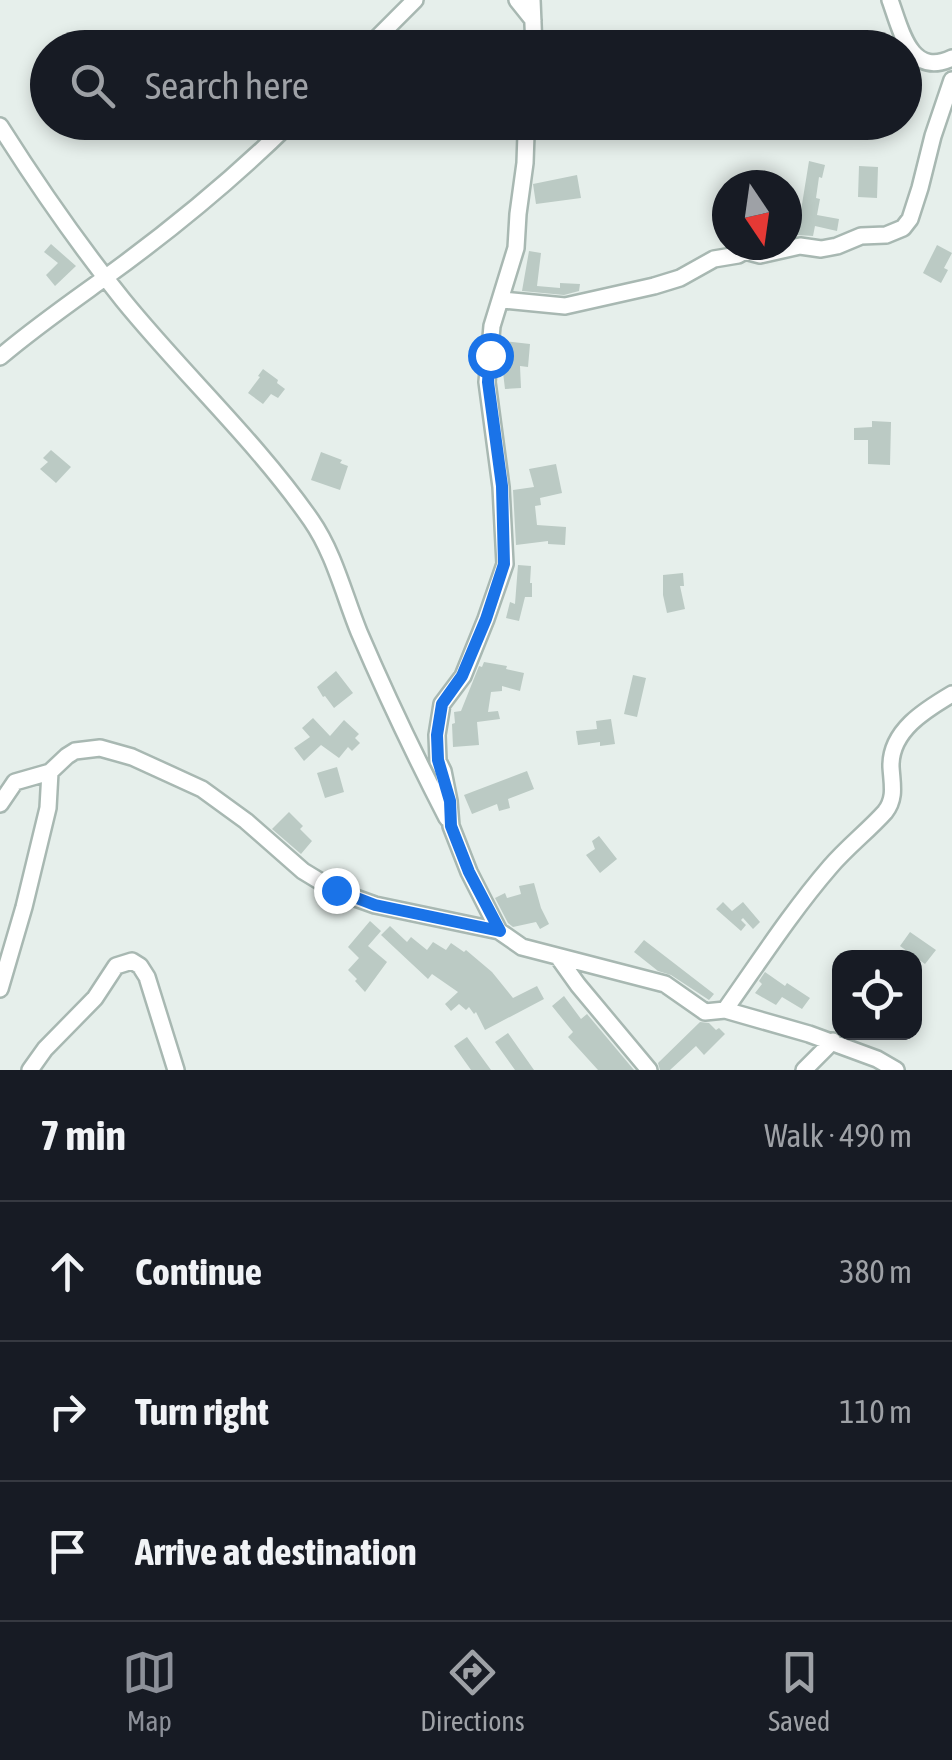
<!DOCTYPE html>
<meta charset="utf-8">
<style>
:root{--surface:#171b24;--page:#20242c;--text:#f1f3f6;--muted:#9ea1a6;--line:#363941;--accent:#8c9099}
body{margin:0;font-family:"Asap Condensed",sans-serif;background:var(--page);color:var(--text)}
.controls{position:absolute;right:30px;bottom:30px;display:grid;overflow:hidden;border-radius:20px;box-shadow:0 5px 15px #0003}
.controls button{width:90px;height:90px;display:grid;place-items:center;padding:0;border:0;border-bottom:2px solid var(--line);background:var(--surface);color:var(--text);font:50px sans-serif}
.compass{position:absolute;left:712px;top:170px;width:90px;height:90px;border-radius:50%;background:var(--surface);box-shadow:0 5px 15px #0003;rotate:167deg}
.stop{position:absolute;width:30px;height:30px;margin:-22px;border:8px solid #1a73e8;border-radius:50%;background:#fff}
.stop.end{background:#1a73e8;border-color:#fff;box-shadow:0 2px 10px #0008}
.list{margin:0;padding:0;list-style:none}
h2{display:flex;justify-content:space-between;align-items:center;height:130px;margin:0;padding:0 40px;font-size:42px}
h2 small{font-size:32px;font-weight:400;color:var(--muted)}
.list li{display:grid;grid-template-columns:65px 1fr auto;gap:30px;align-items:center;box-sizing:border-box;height:140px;padding:0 40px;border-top:2px solid var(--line)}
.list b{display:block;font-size:38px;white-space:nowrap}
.list em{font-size:32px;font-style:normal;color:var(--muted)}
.icon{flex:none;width:55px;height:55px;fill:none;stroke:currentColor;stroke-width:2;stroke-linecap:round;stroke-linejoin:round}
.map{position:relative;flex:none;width:952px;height:1070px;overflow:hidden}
.search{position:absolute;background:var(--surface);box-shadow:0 5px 15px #0003;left:30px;right:30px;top:30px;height:110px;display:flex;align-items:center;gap:25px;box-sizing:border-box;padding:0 35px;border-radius:55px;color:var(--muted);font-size:38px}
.sheet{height:550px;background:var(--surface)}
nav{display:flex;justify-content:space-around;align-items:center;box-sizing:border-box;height:140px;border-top:2px solid var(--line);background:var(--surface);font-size:28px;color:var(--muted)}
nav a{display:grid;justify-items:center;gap:5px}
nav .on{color:var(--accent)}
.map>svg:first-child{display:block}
.building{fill:#bbcac4}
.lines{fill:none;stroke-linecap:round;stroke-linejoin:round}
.minor-casing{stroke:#a8b8b2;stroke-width:20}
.minor{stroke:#fff;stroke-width:15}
.route{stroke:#1a73e8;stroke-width:12}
</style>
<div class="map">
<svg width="952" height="1070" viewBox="0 0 952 1070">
<rect width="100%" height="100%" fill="#e6efeb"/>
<!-- building -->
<path class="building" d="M809,161L825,165L822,178L819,177L816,198L820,199L817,215L839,219L837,231L815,226L813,236L797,235Z
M859,166L878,167L877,198L858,197Z
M577,175L581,198L536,204L533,184Z
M51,244L76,266L55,286L46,275L58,263L44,252Z
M937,245L952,253L944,268L948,270L941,283L923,273Z
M529,251L541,253L537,286L560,288V283L580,284L579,291L564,295L522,291Z
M503,341L530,344L528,367L520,366L521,388L505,389L502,364Z
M263,369L278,380L277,383L285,389L278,398L271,394L263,404L248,393L260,377L258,376Z
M872,421L891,422L890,465L868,464V440H854V428L872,427Z
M51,450L71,467L56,483L40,469L48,462L43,458Z
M321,452L342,460L340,463L348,466L340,490L311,480Z
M556,464L562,493L540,498L541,505L535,506L537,525L566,527L565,545L548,544V541L516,545L513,490L534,487L529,469Z
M518,565L531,566L530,583H532V597H525L519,621L506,618L510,602L515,604Z
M683,573L684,586H680L685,609L667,613L663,595V575Z
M484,662L507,666L506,669L524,673L520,691L502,686V691L491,692L488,712L498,711L500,719L477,722L479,745L453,747L452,724L455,723L454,712L461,711L479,666L482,667Z
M336,671L353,693L334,708L325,696L323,697L317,687Z
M633,675L646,678L637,717L624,714Z
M313,718L330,736L344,720L359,734L355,738L360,743L352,751L348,747L339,758L321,745L304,761L294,748L310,737L302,728Z
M611,719L615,744L600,746V742L578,745L576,731L597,729L596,721Z
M337,767L344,792L325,798L317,773Z
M527,771L534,789L508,799L510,808L499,811L497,804L472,814L464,795Z
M289,812L303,826L300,829L312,841L301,854L272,829Z
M599,836L617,859L600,873L586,855L595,849L592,841Z
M534,883L541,908L549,924L540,929L536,922L513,927L508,923L495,898L505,893L507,898L521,894L519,886Z
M723,902L732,911L743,902L760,922L753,929L743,918L741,920L746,925L741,931L716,909Z
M370,921L381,931L368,946L387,962L365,992L355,981L357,979L348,970L359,958L348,947Z
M390,926L407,942L411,937L427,950L433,942L446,950L451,943L464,952L466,950L492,972L513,998L537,986L544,999L485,1030L476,1012L474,1014L469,1007L466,1010L459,1004L451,1011L445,1004L458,992L432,974L428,979L381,935Z
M910,932L936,950L925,964L900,946Z
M644,940L714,994L709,1000L671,975L658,971L634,952Z
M765,972L785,986L787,983L810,998L802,1009L782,997L776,1005L755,993L762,984L759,981Z
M564,996L581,1019L587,1014L634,1070H598L568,1037L573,1032L552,1006Z
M700,1022L709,1023L716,1030L719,1028L725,1034L704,1055L696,1046L670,1070H660L658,1063Z
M508,1033L534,1070H515L495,1042Z
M467,1037L491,1070H471L454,1046Z"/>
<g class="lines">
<!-- minor casing -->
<g class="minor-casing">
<path id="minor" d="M517,0L533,20
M532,0L534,48
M890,0C901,30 910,78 952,58
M367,48L415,0
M530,122L526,134L525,163L518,214L516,248L492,326L487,382L501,487L505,564L486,619L463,676L442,704L437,735L438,761L443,771L449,801L451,826L469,872L499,931L522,947L665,984L705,1012L725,1010L809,1034L877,1059L896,1070
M0,126C38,186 79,245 123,300C184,375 256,441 311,520C334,553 344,595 359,632C386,695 415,756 447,818
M502,300L565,306L654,286L680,278L714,259L738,255L745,251L760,255L800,246L821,249L837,246L861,236L886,235L903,228L910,219L920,188L933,136L952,80
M0,357C34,328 70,303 106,277C171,230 233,179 291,122
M0,804L15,782L50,772L67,756L75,751L100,748L132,757L202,789L246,821L303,871L336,891L375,905L499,931
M558,957L578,985L649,1070
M0,989L24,907L48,808L50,772
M725,1010C759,962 792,911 830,867C847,847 868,831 885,812C896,798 892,784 891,767C890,731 925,710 952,694
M30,1070L45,1049L95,998L116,966L132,961L140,966L147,977L176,1070
M804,1070L833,1041"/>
</g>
<!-- minor -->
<use href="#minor" class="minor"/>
</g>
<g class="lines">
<!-- route -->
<path class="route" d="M336,890L375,905L500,931L469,872L451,826L450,801L438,760L437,735L442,704L462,676L486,619L504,564L502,486L488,382L490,355"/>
</g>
</svg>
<div class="controls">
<button><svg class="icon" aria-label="locate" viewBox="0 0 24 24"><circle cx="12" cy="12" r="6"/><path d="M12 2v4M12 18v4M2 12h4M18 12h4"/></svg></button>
</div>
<svg class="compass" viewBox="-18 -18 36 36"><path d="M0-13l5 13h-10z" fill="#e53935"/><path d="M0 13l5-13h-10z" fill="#9ea1a6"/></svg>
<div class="stop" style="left:490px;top:355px"></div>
<div class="stop end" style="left:336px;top:890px"></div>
<div class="search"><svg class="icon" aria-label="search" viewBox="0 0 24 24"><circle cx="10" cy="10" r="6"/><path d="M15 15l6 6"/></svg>Search here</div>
</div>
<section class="sheet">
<h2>7 min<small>Walk · 490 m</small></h2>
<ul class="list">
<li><svg class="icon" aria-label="ahead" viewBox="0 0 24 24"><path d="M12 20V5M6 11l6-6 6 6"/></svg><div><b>Continue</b></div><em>380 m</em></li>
<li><svg class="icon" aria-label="right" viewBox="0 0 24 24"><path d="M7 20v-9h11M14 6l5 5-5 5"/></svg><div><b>Turn right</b></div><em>110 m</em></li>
<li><svg class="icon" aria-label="arrive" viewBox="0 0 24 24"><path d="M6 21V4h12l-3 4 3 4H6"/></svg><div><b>Arrive at destination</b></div></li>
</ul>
</section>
<nav>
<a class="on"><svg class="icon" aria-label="map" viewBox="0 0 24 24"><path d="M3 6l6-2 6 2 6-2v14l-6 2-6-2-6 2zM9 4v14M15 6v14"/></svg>Map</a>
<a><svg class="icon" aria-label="directions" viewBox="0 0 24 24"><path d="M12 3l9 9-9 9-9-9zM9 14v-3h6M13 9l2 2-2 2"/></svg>Directions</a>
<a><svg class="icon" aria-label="saved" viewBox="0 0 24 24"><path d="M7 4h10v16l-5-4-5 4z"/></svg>Saved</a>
</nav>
